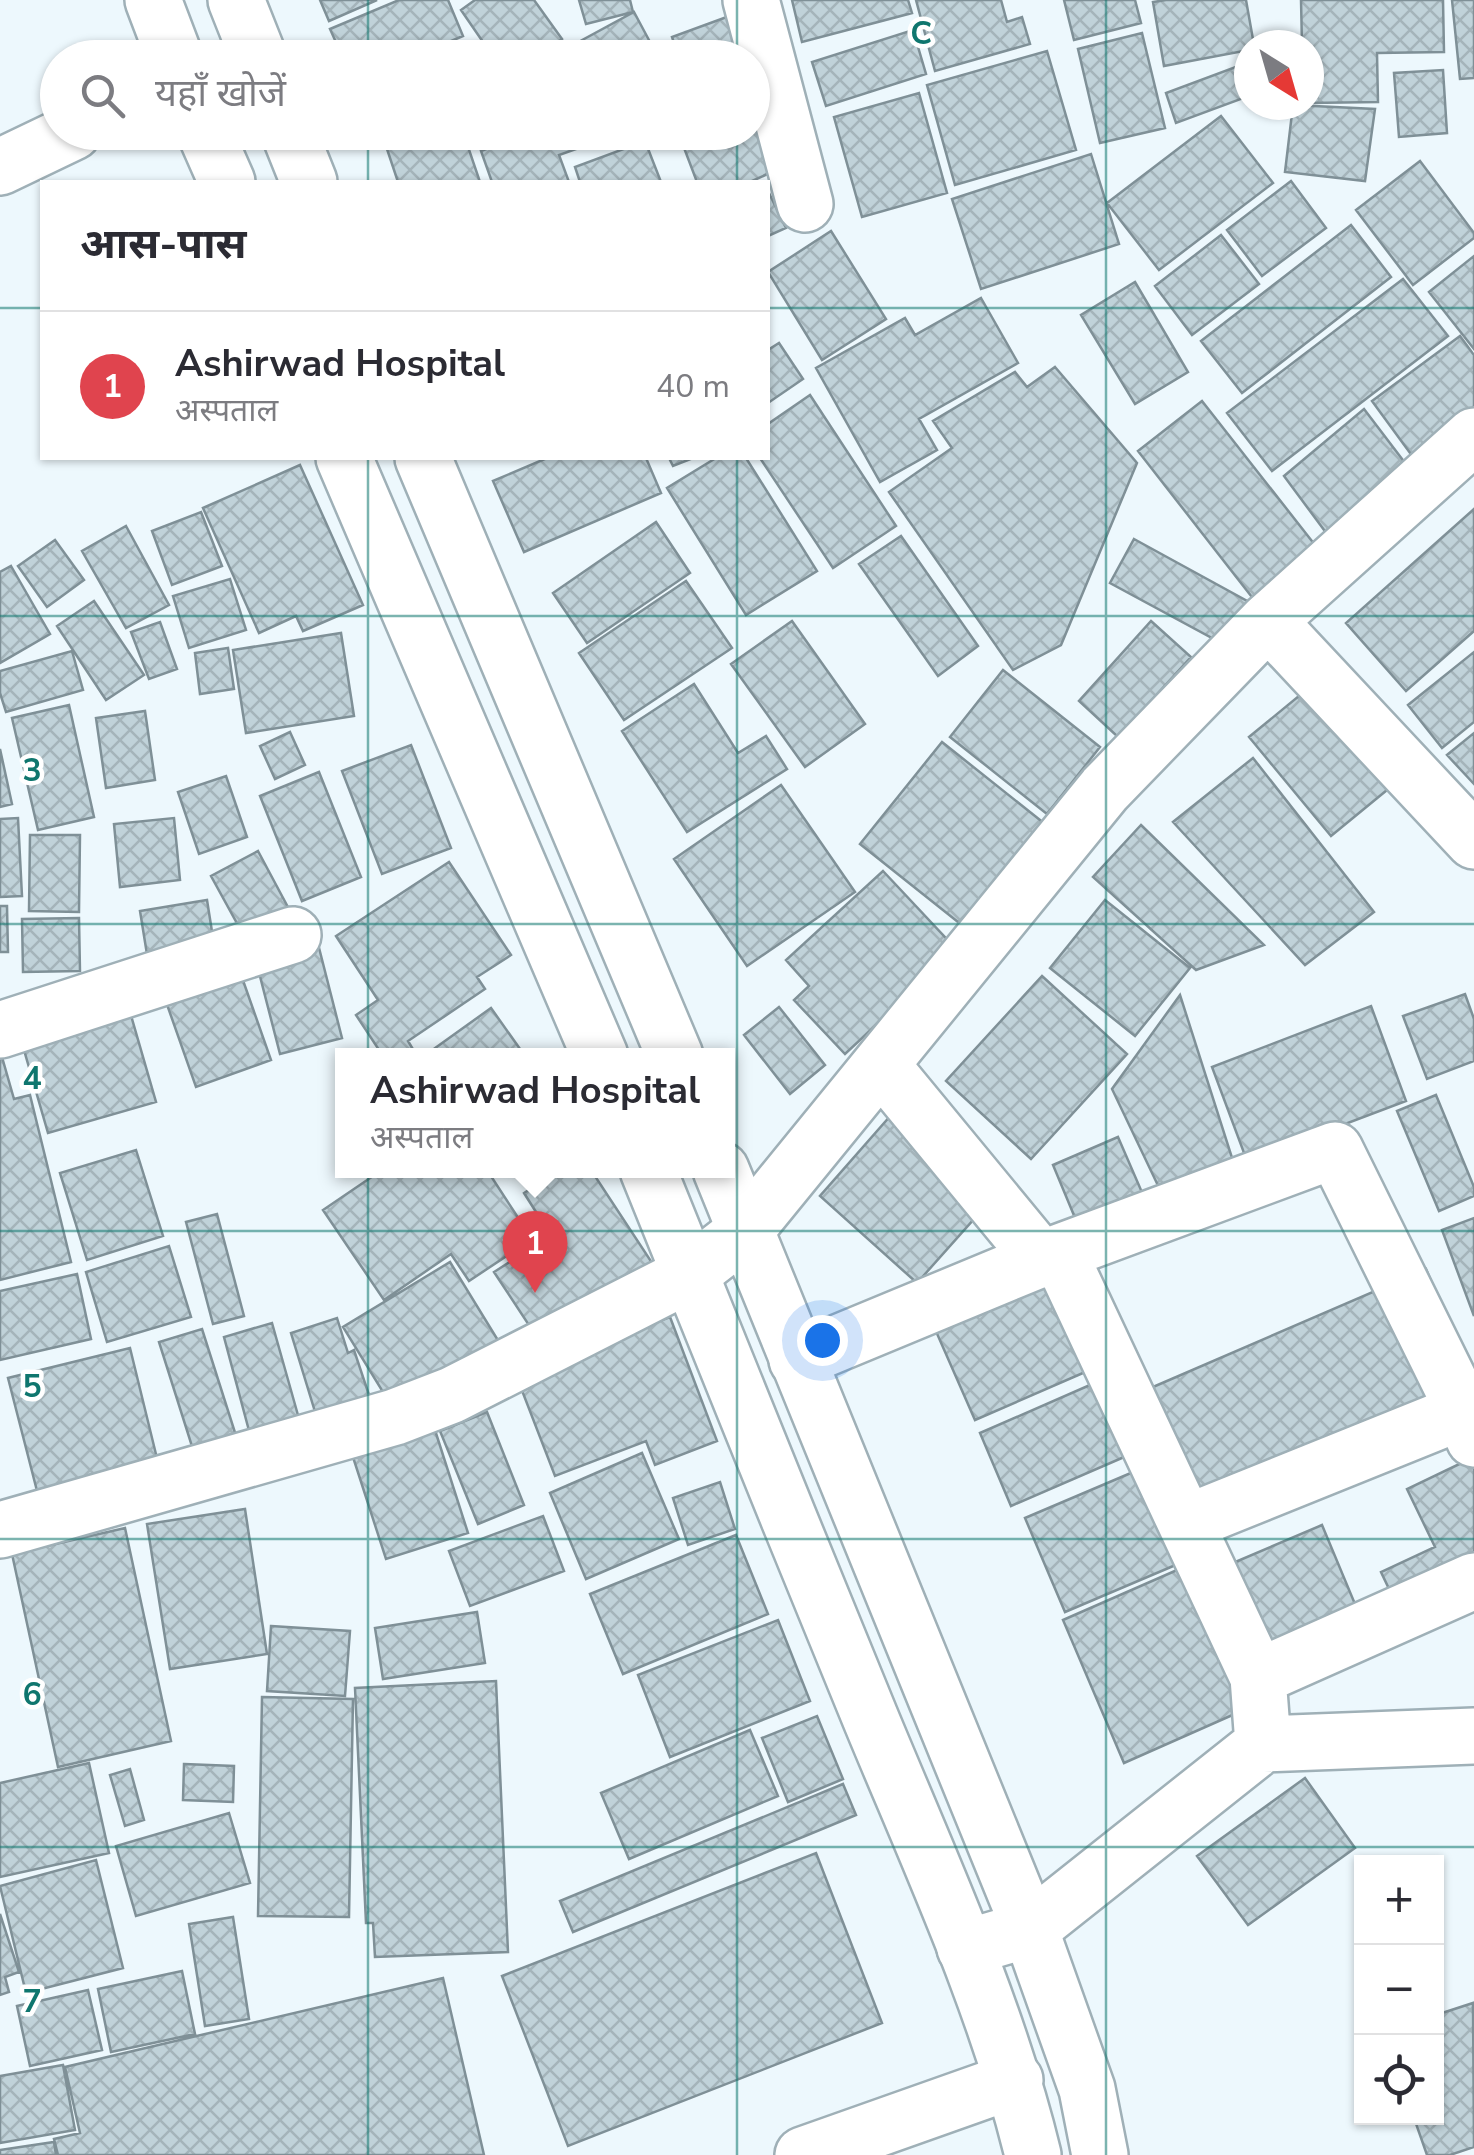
<!DOCTYPE html>
<html lang="hi">
<meta charset="utf-8">
<style>
:root{--surface:#fff;--page:#f7f7f7;--text:#2b2b33;--muted:#7c7c81;--line:#e1e1e2;--accent:#bf418f}
body{margin:0;font-family:"Nunito Sans","Noto Sans Devanagari",sans-serif;background:var(--page);color:var(--text)}
.controls{position:absolute;right:30px;bottom:30px;display:grid;overflow:hidden;border-radius:0px;box-shadow:0 2px 8px #0004}
.controls button{width:90px;height:90px;display:grid;place-items:center;padding:0;border:0;border-bottom:2px solid var(--line);background:var(--surface);color:var(--text);font:50px sans-serif}
.compass{position:absolute;left:1234px;top:30px;width:90px;height:90px;border-radius:50%;background:var(--surface);box-shadow:0 2px 8px #0004;rotate:143deg}
.you{position:absolute;left:822px;top:1340px;width:35px;height:35px;margin:-25px;border:8px solid #fff;border-radius:50%;background:#1a73e8;box-shadow:0 0 0 15px #1a73e833}
.badge{display:grid;place-items:center;width:65px;height:65px;border-radius:50%;background:var(--accent);color:#fff;font-size:32px;font-weight:700}
.pin{position:absolute;translate:-50% -82px;filter:drop-shadow(0 2px 5px #0008)}
.pin::after{content:'';position:absolute;top:52px;width:35px;height:30px;background:inherit;clip-path:polygon(0 0,100% 0,50% 100%)}
.popup{position:absolute;left:335px;top:1048px;width:400px;height:130px;box-sizing:border-box;display:grid;place-content:center;border-radius:0px;background:var(--surface);filter:drop-shadow(0 2px 8px #0005);font-size:32px;white-space:nowrap;color:var(--muted)}
.popup b{font-size:38px;color:var(--text)}
.popup::after{content:'';position:absolute;left:50%;top:100%;margin-left:-20px;border:20px solid transparent;border-top-color:var(--surface)}
.list{margin:0;padding:0;list-style:none}
h2{display:flex;justify-content:space-between;align-items:center;height:130px;margin:0;padding:0 40px;font-size:42px}
h2 small{font-size:32px;font-weight:400;color:var(--muted)}
.list li{display:grid;grid-template-columns:65px 1fr auto;gap:30px;align-items:center;box-sizing:border-box;height:150px;padding:0 40px;border-top:2px solid var(--line)}
.list b{display:block;font-size:38px;white-space:nowrap}
.list p{margin:0;font-size:32px;white-space:nowrap;color:var(--muted)}
.list em{font-size:32px;font-style:normal;color:var(--muted)}
.icon{flex:none;width:55px;height:55px;fill:none;stroke:currentColor;stroke-width:2;stroke-linecap:round;stroke-linejoin:round}
.map{position:relative;flex:none;width:1474px;height:2155px;overflow:hidden}
.search{position:absolute;background:var(--surface);box-shadow:0 2px 8px #0004;left:40px;top:40px;width:730px;height:110px;display:flex;align-items:center;gap:25px;box-sizing:border-box;padding:0 35px;border-radius:55px;color:var(--muted);font-size:38px}
.panel{position:absolute;background:var(--surface);box-shadow:0 2px 8px #0004;left:40px;top:180px;width:730px;height:280px;border-radius:0px}
.map>svg:first-child{display:block}
.building{fill:url(#building-cross-hatch);stroke:#7f9097;stroke-width:2.5}
.lines{fill:none;stroke-linecap:round;stroke-linejoin:round}
.minor-casing{stroke:#9fb0b7;stroke-width:60}
.highway-casing{stroke:#9fb0b7;stroke-width:60}
.minor{stroke:#fff;stroke-width:55}
.highway{stroke:#fff;stroke-width:55}
.grid{fill:none;stroke:#0f766e;stroke-width:2.5;stroke-opacity:0.55}
.grid-label{font-size:32px;text-anchor:middle;font-weight:bold;fill:#0f766e;stroke:#fff;stroke-width:9;stroke-linejoin:round;paint-order:stroke}
</style>
<div class="map">
<svg width="1474" height="2155" viewBox="0 0 1474 2155">
<defs>
<pattern id="building-cross-hatch" width="8" height="8" patternUnits="userSpaceOnUse" patternTransform="scale(2.5)"><rect width="8" height="8" fill="#c0d2d9"/><path d="M0 0l8 8M0 8l8-8" fill="none" stroke="#a4b4ba"/></pattern>
</defs>
<rect width="100%" height="100%" fill="#edf8fd"/>
<!-- building -->
<path class="building" d="M320,0H377L329,21Z
M399,0H448L463,36L411,58H343L330,29Z
M475,0H534L562,39L535,58H494L461,10Z
M579,0H630L633,12L586,24Z
M792,0H908L912,13L802,42Z
M916,0H1001L1007,22L1022,17L1030,44L935,71Z
M1064,0H1135L1141,23L1074,40Z
M1166,0H1246L1254,45H1249V50L1164,66L1153,2Z
M1301,0H1443L1444,52L1377,53L1378,102L1309,103V45H1302Z
M1452,0H1474V78L1460,79Z
M634,12L658,57L549,58Z
M735,14L745,58H679L672,37Z
M913,30L926,74L826,106L812,62Z
M1142,33L1165,128L1100,143L1078,49Z
M1047,51L1076,150L955,185L927,85Z
M1249,62V96L1176,123L1166,93Z
M1443,70L1447,133L1399,137L1394,73Z
M752,92L774,171L750,182H697L678,132H752Z
M919,93L947,193L862,217L834,117Z
M1293,105L1375,109L1365,181L1285,172Z
M1221,116L1273,183L1159,270L1107,203Z
M429,132H463L480,182H398L386,146Z
M531,132H574L579,148L559,155L569,182H492L481,151Z
M645,141L661,182H580L575,167Z
M1091,154L1119,244L981,289L952,199Z
M1420,161L1474,233V238L1413,285L1356,210Z
M1291,181L1326,228L1262,276L1227,230Z
M768,191L786,228L768,236Z
M1351,225L1391,277L1242,393L1201,341Z
M831,231L886,319L822,360L768,272Z
M1221,235L1259,284L1192,335L1155,286Z
M1474,256V349L1429,292Z
M1403,279L1448,336L1272,471L1227,413Z
M1135,282L1188,372L1135,404L1081,315Z
M981,298L1018,363L919,419L937,450L880,482L816,368L905,318L915,335Z
M1460,336L1474,355V412L1413,457L1372,401Z
M779,343L803,379L768,403V350Z
M1055,367L1137,463L1061,645L1013,670L889,492L952,448L933,421L1015,372L1027,387Z
M810,395L896,526L833,568L760,458H768V424Z
M1202,401L1326,559L1262,610L1138,451Z
M1364,409L1415,476L1330,538L1284,476Z
M547,458H646L661,493L524,552L493,481Z
M669,458H693L673,466Z
M716,458H746L817,571L746,615L667,488Z
M300,465L363,605L303,631L296,616L259,633L203,508Z
M1474,509V631L1406,691L1346,623Z
M201,512L222,566L172,585L152,531Z
M656,522L690,573L587,643L553,593Z
M126,526L169,605L126,628L82,551Z
M901,536L978,646L938,676L859,564Z
M1134,539L1249,602L1225,645L1110,583Z
M55,540L84,580L47,607L18,566Z
M11,566L50,634L0,663V572Z
M230,579L246,630L189,648L173,596Z
M686,581L732,648L624,720L579,653Z
M94,601L144,675L106,700L57,626Z
M792,621L865,724L805,767L731,664Z
M1151,621L1191,657L1118,737L1079,701Z
M160,622L177,669L149,679L131,632Z
M341,633L354,716L246,733L233,650Z
M228,648L234,689L200,694L195,653Z
M72,651L83,690L6,712L0,693V671Z
M1474,652V722L1442,748L1408,705Z
M1003,670L1100,747L1047,814L950,737Z
M694,684L738,753L766,736L787,769L687,832L622,731Z
M1305,691L1387,790L1331,836L1249,737Z
M69,705L94,817L38,830L12,718Z
M145,711L155,780L106,788L96,718Z
M290,732L305,765L275,779L260,746Z
M1474,733V784L1447,755Z
M942,742L1045,824L963,926L860,844Z
M411,745L451,848L382,874L342,771Z
M0,749L12,804L0,807Z
M1253,758L1374,912L1305,965L1173,822Z
M319,772L361,877L302,901L260,796Z
M226,776L247,837L199,854L178,792Z
M781,785L855,892L747,966L674,859Z
M18,818L22,896L0,897V819Z
M174,818L180,880L120,887L114,824Z
M1141,825L1264,945L1196,970L1093,877Z
M30,835H80L79,912L29,911Z
M258,851L290,911L244,936L211,876Z
M449,862L511,955L477,977L485,989L408,1041L417,1056H383L356,1015L378,1000L336,936Z
M883,871L957,950L845,1054L794,1000L809,986L786,960Z
M207,900L217,963L150,973L140,911Z
M1105,900L1190,968L1135,1036L1050,968Z
M0,906H7L8,952H0Z
M79,918L80,971L23,972L22,919Z
M316,936L342,1038L280,1054L254,953Z
M239,969L271,1060L196,1087L164,996Z
M1042,976L1127,1054L1031,1159L946,1081Z
M1465,994L1474,1019V1061L1427,1079L1403,1016Z
M1180,995L1234,1164L1162,1194L1112,1089Z
M1371,1006L1406,1101L1247,1161L1212,1067Z
M779,1007L825,1065L790,1094L744,1035Z
M491,1008L525,1056H424Z
M130,1012L156,1102L48,1133L22,1043Z
M0,1050L14,1099L30,1095L71,1262L0,1280Z
M1436,1095L1474,1187V1196L1439,1211L1397,1111Z
M892,1114L990,1201L917,1283L820,1196Z
M1118,1137L1144,1197L1078,1225L1053,1165Z
M136,1150L163,1236L87,1260L60,1173Z
M382,1170H487L532,1239L469,1281L451,1254L384,1300L323,1210Z
M531,1170H591L658,1272L544,1348L494,1272L536,1245L543,1255L557,1245L524,1193L539,1183Z
M217,1214L244,1316L213,1324L186,1222Z
M1474,1218V1316L1442,1230Z
M169,1246L191,1317L107,1342L86,1272Z
M450,1262L510,1360L394,1410L343,1327Z
M1055,1265L1099,1366L975,1420L931,1320Z
M1426,1269L1474,1382L1208,1513L1153,1387Z
M77,1274L91,1339L0,1360V1291Z
M670,1317L717,1441L655,1465L646,1441L555,1476L516,1375Z
M337,1318L348,1353L354,1350L370,1398L316,1415L291,1333Z
M272,1323L305,1440L255,1453L224,1337Z
M202,1329L245,1464L202,1478L159,1342Z
M130,1348L165,1491L45,1522L8,1378Z
M1106,1378L1138,1451L1011,1506L980,1433Z
M487,1412L524,1505L478,1524L440,1431Z
M434,1427L468,1533L386,1559L352,1454Z
M642,1453L679,1539L586,1579L550,1493Z
M1474,1457V1602L1410,1633L1381,1572L1435,1547L1407,1489Z
M1145,1467L1185,1561L1065,1612L1025,1518Z
M720,1482L735,1529L688,1545L673,1498Z
M245,1509L267,1654L170,1669L147,1524Z
M543,1516L564,1571L470,1606L449,1551Z
M1322,1525L1370,1640L1281,1678L1233,1563Z
M125,1528L171,1741L58,1767L12,1554Z
M736,1535L768,1614L623,1674L590,1594Z
M1184,1567L1246,1709L1124,1763L1063,1620Z
M477,1612L485,1663L383,1679L375,1628Z
M778,1620L810,1701L670,1757L638,1675Z
M271,1626L350,1631L345,1696L267,1691Z
M496,1681L508,1952L375,1957L373,1923H366L355,1688Z
M262,1697L353,1699L349,1917L258,1916Z
M817,1716L843,1779L788,1802L762,1738Z
M750,1730L778,1796L629,1859L601,1793Z
M89,1763L109,1853L0,1877V1783Z
M184,1764L234,1766L233,1802L183,1800Z
M130,1769L144,1820L125,1826L110,1775Z
M1305,1778L1355,1848L1248,1925L1197,1856Z
M843,1784L856,1815L573,1932L560,1901Z
M229,1813L250,1883L136,1916L116,1846Z
M816,1853L882,2023L568,2146L502,1976Z
M96,1860L123,1968L26,1993L0,1886Z
M0,1914L19,1972L5,1977L9,1992L0,1995Z
M233,1917L249,2019L205,2026L189,1924Z
M182,1971L195,2034L111,2052L98,1989Z
M443,1978L484,2155H58L54,2139L80,2133L65,2067Z
M88,1990L102,2050L30,2066L17,2006Z
M1473,2003L1474,2147L1450,2155H1427L1414,2118H1436V2015Z
M63,2065L75,2130L0,2143V2076Z
M54,2142L56,2155H0V2150Z"/>
<g class="lines">
<!-- minor casing -->
<g class="minor-casing">
<path id="minor" d="M751,0L805,204
M0,167L73,132
M1268,621L1474,841
M0,1030L293,935
M882,1066L1041,1259
M1059,1253L1258,1677L1263,1744
M797,1360L1041,1259L1335,1150L1464,1411L1474,1439
M1186,1523L1464,1411
M0,1530L395,1417L452,1395L690,1274L744,1232L1105,789L1268,621L1474,436
M1258,1677L1474,1581
M965,1948L1030,1929L1263,1744L1474,1736
M803,2155L1015,2080"/>
</g>
<!-- highway casing -->
<g class="highway-casing">
<path id="highway" d="M153,0L175,58
M236,0L259,58
M205,132L227,182
M289,132L309,182
M344,458L600,1056
M423,458L675,1056
M648,1170C722,1353 795,1535 870,1717C929,1860 996,2003 1033,2155
M721,1170L1030,1929L1087,2089L1100,2155"/>
</g>
<!-- minor -->
<use href="#minor" class="minor"/>
<!-- highway -->
<use href="#highway" class="highway"/>
</g>
<!-- grid -->
<path class="grid" d="M368,0V58M737,0V58M1106,0V2155M368,132V182M737,132V182M0,308H42M768,308H1474M368,458V2155M737,458V2155M0,616H1474M0,924H1474M0,1231H1474M0,1539H1474M0,1847H1474"/>
<g class="grid-label">
<text x="921" y="44">C</text>
<text x="32" y="781">3</text>
<text x="32" y="1089">4</text>
<text x="32" y="1397">5</text>
<text x="32" y="1705">6</text>
<text x="32" y="2012">7</text>
</g>
</svg>
<div class="controls">
<button>+</button>
<button>−</button>
<button><svg class="icon" aria-label="locate" viewBox="0 0 24 24"><circle cx="12" cy="12" r="6"/><path d="M12 2v4M12 18v4M2 12h4M18 12h4"/></svg></button>
</div>
<svg class="compass" viewBox="-18 -18 36 36"><path d="M0-13l5 13h-10z" fill="#e53935"/><path d="M0 13l5-13h-10z" fill="#7c7c81"/></svg>
<div class="you"></div>
<div class="pin badge" style="left:535px;top:1293px;background:#e0444e">1</div>
<div class="popup"><b>Ashirwad Hospital</b>अस्पताल</div>
<div class="search"><svg class="icon" aria-label="search" viewBox="0 0 24 24"><circle cx="10" cy="10" r="6"/><path d="M15 15l6 6"/></svg>यहाँ खोजें</div>
<section class="panel">
<h2>आस-पास<small></small></h2>
<ul class="list">
<li><span class="badge" style="background:#e0444e">1</span><div><b>Ashirwad Hospital</b><p>अस्पताल</p></div><em>40 m</em></li>
</ul>
</section>
</div>
